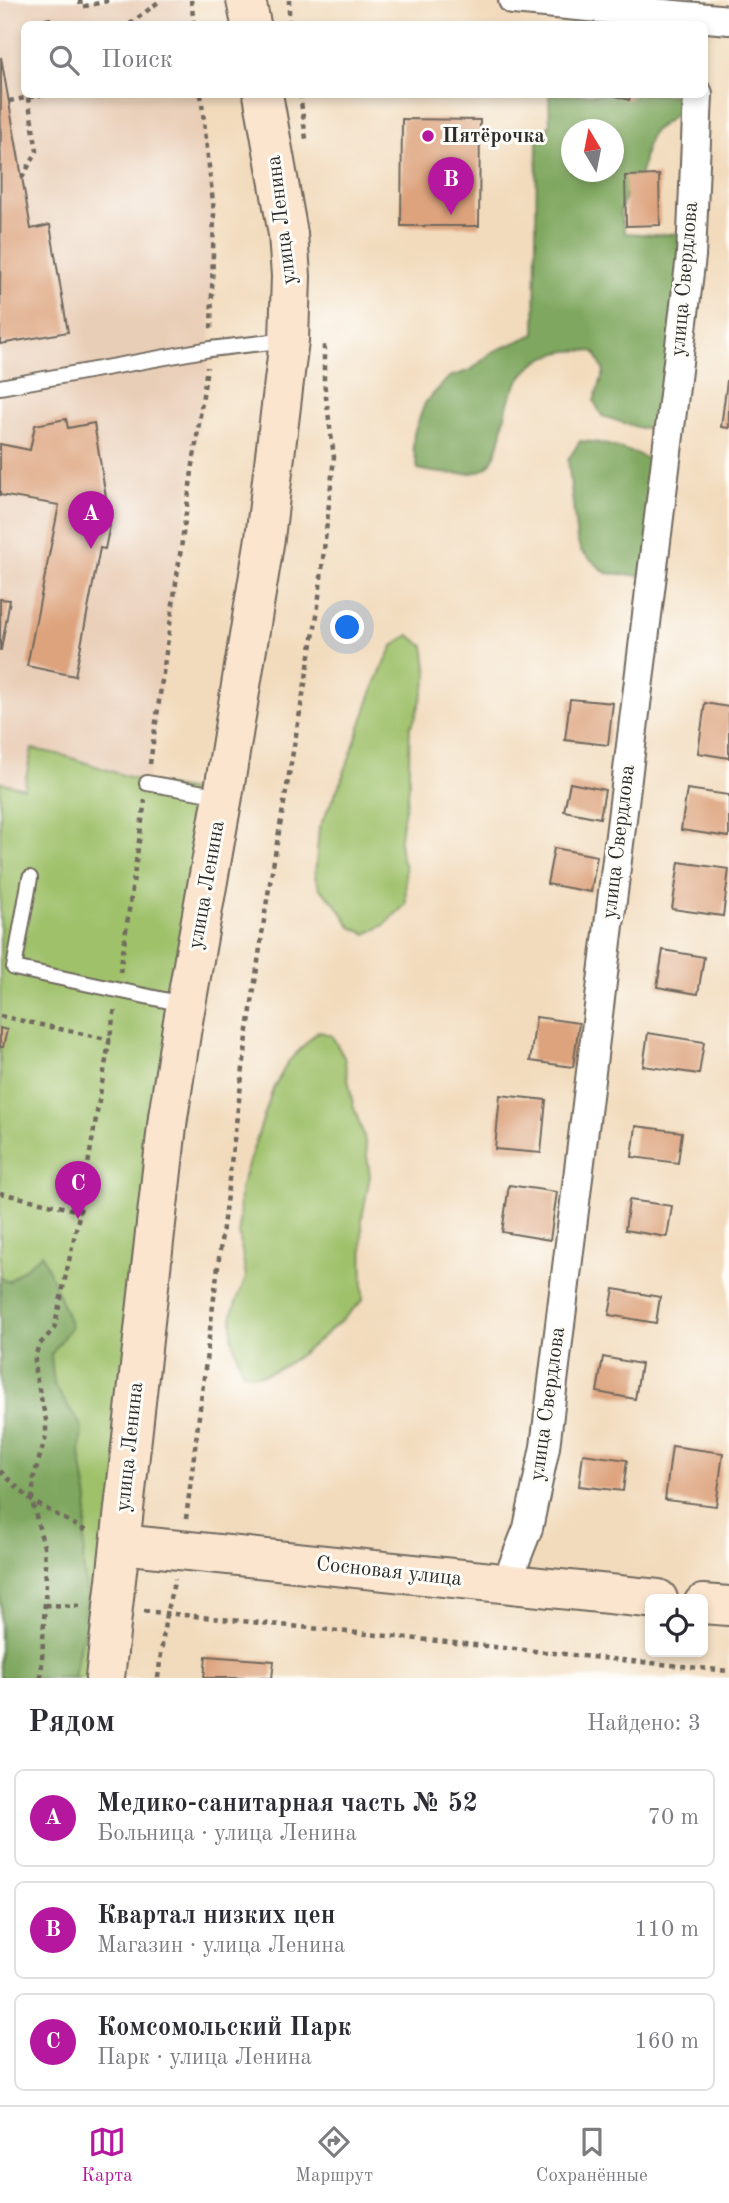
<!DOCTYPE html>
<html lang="ru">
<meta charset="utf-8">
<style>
:root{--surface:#fff;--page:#f7f7f7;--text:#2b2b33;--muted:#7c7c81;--line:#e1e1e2;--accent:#b5179e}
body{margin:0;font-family:"Old Standard TT",serif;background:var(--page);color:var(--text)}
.controls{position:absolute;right:21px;bottom:21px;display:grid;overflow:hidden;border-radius:10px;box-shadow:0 4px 10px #0003}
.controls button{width:63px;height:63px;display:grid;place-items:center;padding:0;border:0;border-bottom:2px solid var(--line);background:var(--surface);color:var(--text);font:35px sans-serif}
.compass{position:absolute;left:561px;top:119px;width:63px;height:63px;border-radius:50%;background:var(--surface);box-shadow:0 4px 10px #0003;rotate:350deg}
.you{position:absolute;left:348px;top:628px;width:24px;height:24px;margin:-18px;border:5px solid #fff;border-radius:50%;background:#1a73e8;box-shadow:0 0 0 10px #1a73e833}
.badge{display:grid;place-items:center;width:46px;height:46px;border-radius:50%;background:var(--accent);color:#fff;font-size:23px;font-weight:700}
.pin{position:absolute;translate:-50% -58px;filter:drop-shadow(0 2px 4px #0008)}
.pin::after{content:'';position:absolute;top:37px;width:24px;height:21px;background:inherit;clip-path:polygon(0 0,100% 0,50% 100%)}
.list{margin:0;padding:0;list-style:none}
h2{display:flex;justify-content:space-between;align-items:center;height:91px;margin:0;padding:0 28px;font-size:30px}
h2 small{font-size:23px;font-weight:400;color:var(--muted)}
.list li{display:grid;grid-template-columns:46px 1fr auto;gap:21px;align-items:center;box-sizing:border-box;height:98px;margin:0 14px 14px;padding:0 14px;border:2px solid var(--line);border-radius:10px}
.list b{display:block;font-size:26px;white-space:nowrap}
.list p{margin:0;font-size:23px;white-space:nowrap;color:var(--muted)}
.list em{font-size:23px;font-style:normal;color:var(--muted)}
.icon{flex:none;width:38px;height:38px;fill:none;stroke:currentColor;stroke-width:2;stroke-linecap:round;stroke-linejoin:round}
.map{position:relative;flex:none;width:729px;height:1678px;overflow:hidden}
.search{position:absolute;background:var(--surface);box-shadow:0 4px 10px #0003;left:21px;right:21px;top:21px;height:77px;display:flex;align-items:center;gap:18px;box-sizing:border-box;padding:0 24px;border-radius:10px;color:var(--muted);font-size:26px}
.sheet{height:427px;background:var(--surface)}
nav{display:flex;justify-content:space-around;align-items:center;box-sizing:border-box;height:98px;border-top:2px solid var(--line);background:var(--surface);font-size:19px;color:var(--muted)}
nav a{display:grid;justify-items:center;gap:4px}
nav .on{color:var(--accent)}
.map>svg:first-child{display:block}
.built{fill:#e9ceb7}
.green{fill:#9fc16b;stroke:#65764b;stroke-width:2}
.forest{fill:#7fa75f;stroke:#556945;stroke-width:2;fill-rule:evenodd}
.building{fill:#dda37d}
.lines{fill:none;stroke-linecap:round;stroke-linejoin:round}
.lane-casing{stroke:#71695e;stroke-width:18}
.street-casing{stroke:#71695e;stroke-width:32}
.secondary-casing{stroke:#71695e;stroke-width:42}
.path{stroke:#71695e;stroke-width:4.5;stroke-dasharray:5 5;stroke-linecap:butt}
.lane{stroke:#fff;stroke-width:14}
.street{stroke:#fff;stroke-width:28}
.secondary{stroke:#fbe5cf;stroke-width:38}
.poi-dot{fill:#b5179e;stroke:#fdfcf7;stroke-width:2.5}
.labels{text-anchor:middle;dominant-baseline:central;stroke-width:6;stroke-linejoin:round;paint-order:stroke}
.poi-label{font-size:21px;font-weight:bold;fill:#2b2b2b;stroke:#fdfcf7;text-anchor:start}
.street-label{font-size:21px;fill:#2b2b2b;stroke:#fdfcf7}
</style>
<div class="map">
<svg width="729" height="1678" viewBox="0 0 729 1678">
<rect width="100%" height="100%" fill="#fdfcf7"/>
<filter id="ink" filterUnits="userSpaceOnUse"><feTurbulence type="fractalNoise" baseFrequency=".0143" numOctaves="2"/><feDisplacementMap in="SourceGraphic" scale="14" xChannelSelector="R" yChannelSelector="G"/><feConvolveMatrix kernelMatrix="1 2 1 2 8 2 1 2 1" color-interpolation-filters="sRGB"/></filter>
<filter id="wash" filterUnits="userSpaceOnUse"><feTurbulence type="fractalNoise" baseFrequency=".00686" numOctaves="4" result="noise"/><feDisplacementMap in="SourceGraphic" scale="28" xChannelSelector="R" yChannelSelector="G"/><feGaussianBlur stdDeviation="1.57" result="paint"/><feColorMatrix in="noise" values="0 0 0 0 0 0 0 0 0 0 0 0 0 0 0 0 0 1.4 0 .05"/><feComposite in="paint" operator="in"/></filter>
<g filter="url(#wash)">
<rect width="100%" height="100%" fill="#f2dbbd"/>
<!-- built -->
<path class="built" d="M0,0H191L194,24H24V94L201,95L214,212L210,349L147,783L62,755L32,749L24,788L0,782Z"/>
<!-- green -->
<path class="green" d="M409,635L424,646L428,676L415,719L410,727C409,746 409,765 409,783C409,808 391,843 405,866L406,904L383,926L366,934L351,927L336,904L320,889L315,876L319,828L342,779L375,684L393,646Z
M32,749L62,755L147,783L223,796L105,1678H0V782L24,788Z
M318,1031L332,1036L344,1057L353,1105L364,1136L370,1176L362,1218L363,1300C344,1319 293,1366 268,1373C261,1376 248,1375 242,1371L232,1338V1313L246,1277L239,1233L240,1189L273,1089L288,1062Z"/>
<!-- forest -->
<path class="forest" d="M604,94L635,97L636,94L681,95L683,103C679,107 676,113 672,117C666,123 655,127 651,135C639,158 649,179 625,195L620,214L625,233L655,235L683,233L701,241L707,259L663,427L639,428L602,416L594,401L604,372L595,352C550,345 517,365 506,411C502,426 500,455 487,467C475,478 433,473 418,469L413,447L414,433L425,403L449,377L471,370L492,352L535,334L537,141L550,125L549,95ZM572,130H614V172H572Z
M580,441C601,441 640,453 658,464L644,576L606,573L581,551L577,540L568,460Z
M42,1254L71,1326L51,1355L54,1385L82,1427L80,1454L88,1500L83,1563L90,1622L80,1643L74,1678H0V1277L8,1282Z"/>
<g id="blocks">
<!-- building -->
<path class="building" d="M50,18L52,24H30V22Z
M1,57L31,229L50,225L68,332L0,344Z
M610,94H631L629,100Z
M402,119L480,120L479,226H401Z
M659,175L660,225L626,226L625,176Z
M727,381L729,382V428L721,427Z
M66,419L68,428L94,423L108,510L105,524L110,525L105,549L100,548L75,676L27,666L59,505L0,495V444L30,450L35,425Z
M0,599L10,600L1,650H0Z
M570,699L613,703L608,745L565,740Z
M705,703L729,707V758L698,753Z
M570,783L605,790L600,818L564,811Z
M687,789L729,795V837L681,830Z
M554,848L597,856L591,892L547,884Z
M679,862L729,869L723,916L672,909Z
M663,950L704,957L698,994L657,987Z
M536,1017L579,1023L573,1067L530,1061Z
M0,1028L7,1030L3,1047H0Z
M648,1033L704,1042L699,1074L643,1066Z
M500,1095L546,1100L541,1153L495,1149Z
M636,1126L682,1132L678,1163L632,1157Z
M509,1185L557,1192L550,1240L502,1232Z
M629,1200L672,1206L667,1237L625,1230Z
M614,1289L660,1297L656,1323L609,1315Z
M603,1357L641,1364L635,1399L597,1392Z
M672,1446L723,1453L716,1506L665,1500Z
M583,1454L627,1460L623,1491L579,1486Z
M206,1656L274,1661L272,1678H204Z"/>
</g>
</g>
<g filter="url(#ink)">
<use href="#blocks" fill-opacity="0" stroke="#71695e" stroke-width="2"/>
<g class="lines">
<!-- lane casing -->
<g class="lane-casing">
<path id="lane" d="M0,387L210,349L288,340
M147,783L222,796
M30,878L14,968L183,1004"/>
</g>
<!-- street casing -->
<g class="street-casing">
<path id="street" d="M513,0L729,20
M506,1584L528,1528L545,1447L691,256L698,94"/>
</g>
<!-- secondary casing -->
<g class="secondary-casing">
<path id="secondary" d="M246,0L251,24
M120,1544L658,1599
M703,1604L729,1606
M105,1678L168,1117L182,1027L223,796L265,538L289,340L291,276L288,234L263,94"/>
</g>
<!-- path -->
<path class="path" d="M80,0L81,7L113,0
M191,0L194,24
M130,24L161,0
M289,24V0
M201,94L214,212L211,331
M300,94L306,139
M9,101L47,94
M22,178L37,151L28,98
M150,764L207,367
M120,972L145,800
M0,1016L111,1040
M0,1193L80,1211
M0,1471L32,1501L90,1533
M186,1519L247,1037L267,900L317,615L334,457L324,382V342
M45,1605L83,1606
M144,1611L729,1671
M41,1678L46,1582L44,1547L32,1501L34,1476L46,1436V1420L35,1372V1357L39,1345L54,1329L80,1211L115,1008
M158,1678L166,1614L175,1579"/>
<!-- lane -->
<use href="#lane" class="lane"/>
<!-- street -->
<use href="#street" class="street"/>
<!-- secondary -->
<use href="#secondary" class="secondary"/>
</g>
</g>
<!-- markers -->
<circle class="poi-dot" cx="428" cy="136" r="7"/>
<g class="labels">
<!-- poi labels -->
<g class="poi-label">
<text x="442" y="136">Пятёрочка</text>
</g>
<!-- street labels -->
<g class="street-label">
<text transform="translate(282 220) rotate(-97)">улица Ленина</text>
<text transform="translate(685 279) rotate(-85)">улица Свердлова</text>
<text transform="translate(619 842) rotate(-83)">улица Свердлова</text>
<text transform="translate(207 885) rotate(-80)">улица Ленина</text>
<text transform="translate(548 1404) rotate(-82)">улица Свердлова</text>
<text transform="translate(130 1447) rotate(-84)">улица Ленина</text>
<text transform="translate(389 1572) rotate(6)">Сосновая улица</text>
</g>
</g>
</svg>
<div class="controls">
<button><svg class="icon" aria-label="locate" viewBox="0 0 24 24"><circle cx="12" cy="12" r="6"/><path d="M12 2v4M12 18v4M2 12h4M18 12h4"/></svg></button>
</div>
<svg class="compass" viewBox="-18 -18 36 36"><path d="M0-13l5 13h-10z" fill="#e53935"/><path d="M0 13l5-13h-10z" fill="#7c7c81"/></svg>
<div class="you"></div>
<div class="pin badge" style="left:91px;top:549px">A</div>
<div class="pin badge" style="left:451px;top:215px">B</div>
<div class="pin badge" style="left:78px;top:1219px">C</div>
<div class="search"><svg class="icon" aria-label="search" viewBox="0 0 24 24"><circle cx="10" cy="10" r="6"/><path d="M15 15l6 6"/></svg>Поиск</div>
</div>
<section class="sheet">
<h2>Рядом<small>Найдено: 3</small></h2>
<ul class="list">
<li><span class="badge">A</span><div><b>Медико-санитарная часть № 52</b><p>Больница · улица Ленина</p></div><em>70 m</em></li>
<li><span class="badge">B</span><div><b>Квартал низких цен</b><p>Магазин · улица Ленина</p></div><em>110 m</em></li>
<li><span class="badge">C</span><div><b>Комсомольский Парк</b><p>Парк · улица Ленина</p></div><em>160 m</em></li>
</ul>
</section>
<nav>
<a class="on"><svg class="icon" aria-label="map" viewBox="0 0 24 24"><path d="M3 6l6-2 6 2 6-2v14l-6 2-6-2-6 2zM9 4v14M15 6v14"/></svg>Карта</a>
<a><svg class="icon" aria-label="directions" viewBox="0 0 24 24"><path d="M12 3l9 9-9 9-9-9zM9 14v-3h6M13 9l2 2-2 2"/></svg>Маршрут</a>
<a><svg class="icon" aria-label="saved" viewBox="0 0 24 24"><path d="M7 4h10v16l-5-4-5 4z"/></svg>Сохранённые</a>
</nav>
